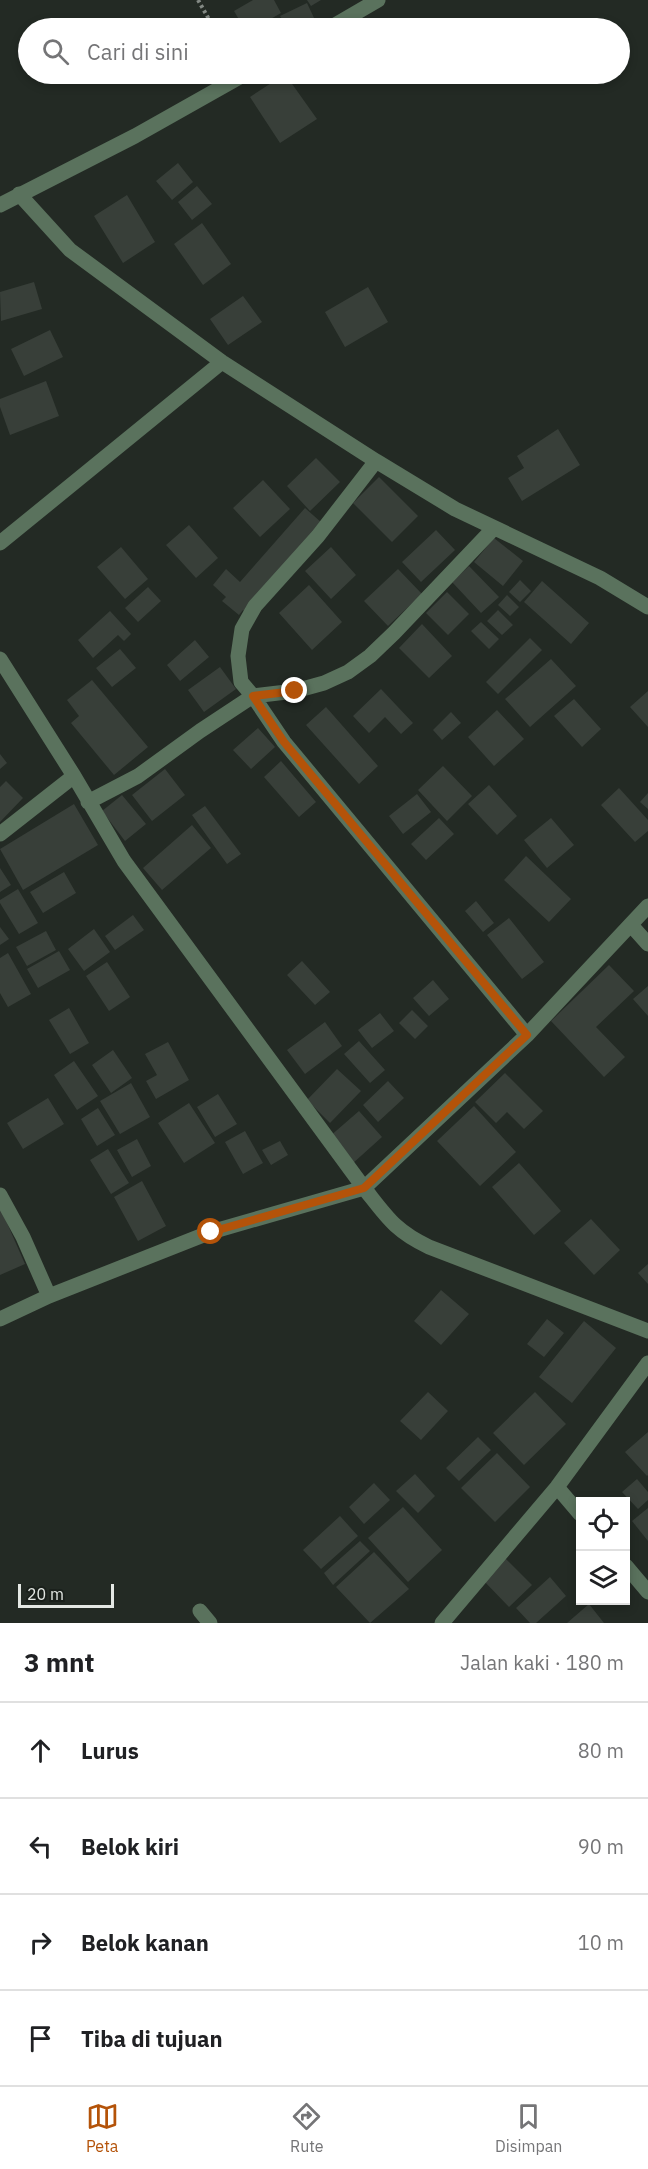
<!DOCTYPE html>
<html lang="id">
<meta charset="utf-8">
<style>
:root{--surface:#fff;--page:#f2f2f2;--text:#202124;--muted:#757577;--line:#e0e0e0;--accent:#b45309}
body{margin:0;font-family:"IBM Plex Sans",sans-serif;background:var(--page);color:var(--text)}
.controls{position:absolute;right:18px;bottom:18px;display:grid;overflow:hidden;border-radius:0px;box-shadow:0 3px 9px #0003}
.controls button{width:54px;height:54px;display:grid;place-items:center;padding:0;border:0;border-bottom:2px solid var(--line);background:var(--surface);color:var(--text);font:30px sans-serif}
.scale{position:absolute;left:18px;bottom:15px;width:96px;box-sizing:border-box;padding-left:6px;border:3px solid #e4e8e4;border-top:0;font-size:16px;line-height:21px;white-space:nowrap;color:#e4e8e4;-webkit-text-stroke:4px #1a201b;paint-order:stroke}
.stop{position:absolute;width:18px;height:18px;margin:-14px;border:4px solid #b45309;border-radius:50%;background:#fff}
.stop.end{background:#b45309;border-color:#fff;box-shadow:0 2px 6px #0008}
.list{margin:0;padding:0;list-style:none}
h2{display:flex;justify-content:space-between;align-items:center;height:78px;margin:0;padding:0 24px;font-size:26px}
h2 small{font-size:20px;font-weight:400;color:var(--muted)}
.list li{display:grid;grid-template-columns:39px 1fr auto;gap:18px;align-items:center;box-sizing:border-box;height:96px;padding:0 24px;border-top:2px solid var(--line)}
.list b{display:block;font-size:22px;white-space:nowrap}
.list em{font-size:20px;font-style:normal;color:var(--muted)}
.icon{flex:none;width:33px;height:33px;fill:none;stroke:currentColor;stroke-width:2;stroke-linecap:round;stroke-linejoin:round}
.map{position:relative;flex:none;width:648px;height:1623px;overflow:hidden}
.search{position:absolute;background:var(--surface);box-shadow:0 3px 9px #0003;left:18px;right:18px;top:18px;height:66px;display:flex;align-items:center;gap:15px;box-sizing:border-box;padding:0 21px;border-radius:33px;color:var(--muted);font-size:22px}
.sheet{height:462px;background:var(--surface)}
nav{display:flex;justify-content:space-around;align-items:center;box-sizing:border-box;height:84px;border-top:2px solid var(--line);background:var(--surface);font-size:16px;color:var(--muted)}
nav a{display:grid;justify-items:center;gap:3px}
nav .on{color:var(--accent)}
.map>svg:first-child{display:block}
.building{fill:#383f39}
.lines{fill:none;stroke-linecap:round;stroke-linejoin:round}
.path{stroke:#838984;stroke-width:4;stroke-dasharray:3 3;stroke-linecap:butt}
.minor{stroke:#5a725d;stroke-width:15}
.route{stroke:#b45309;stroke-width:8}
</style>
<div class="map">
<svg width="648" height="1623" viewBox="0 0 648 1623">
<rect width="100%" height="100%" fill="#232a24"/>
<!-- building -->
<path class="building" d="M253,0H274L281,13L255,28H244L234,11Z
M307,0H321L311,6Z
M307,3L315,20L298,28H287L280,16Z
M285,74L317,119L280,143L250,97Z
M178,163L193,182L172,200L156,181Z
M197,186L212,204L192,220L178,202Z
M127,195L155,242L123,263L94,216Z
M202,223L231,264L203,285L174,244Z
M34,282L42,309L1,321L0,292Z
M368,287L388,322L345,347L325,312Z
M243,296L262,322L228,345L210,319Z
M50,330L63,357L24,376L11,349Z
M46,381L59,416L10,435L0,407V399Z
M558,429L580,465L522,501L508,478L524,468L517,456Z
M316,458L340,482L310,511L287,486Z
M379,477L418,516L392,542L353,503Z
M263,480L290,509L260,537L233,508Z
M305,508L322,523L246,613L243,610L239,615L222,601L226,597L213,585L226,569L240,582Z
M189,525L218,558L196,578L166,545Z
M436,530L455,550L421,582L402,562Z
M494,538L523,561L503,586L474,562Z
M121,547L148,579L125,599L97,567Z
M331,547L356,575L331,599L305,571Z
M469,566L499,597L481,613L452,582Z
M398,569L422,594L388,626L364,601Z
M520,580L531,591L520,602L509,592Z
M542,581L589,623L571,644L524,602Z
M309,585L342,622L312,650L279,613Z
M148,587L161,601L138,622L125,608Z
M447,592L469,614L448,635L426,613Z
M507,595L519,607L510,616L498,605Z
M498,610L513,625L502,635L487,621Z
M110,611L131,634L124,641L118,635L93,658L78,640Z
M481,622L499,639L489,649L471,631Z
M422,624L452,656L429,678L399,648Z
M530,638L542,650L498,694L486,682Z
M195,640L209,657L180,681L167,665Z
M120,649L136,668L112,687L96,668Z
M551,659L576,686L530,727L505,699Z
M220,667L236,689L204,712L188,690Z
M92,680L148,747L114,775L71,723L79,716L67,700Z
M381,689L413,723L401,734L385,717L369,733L353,716Z
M648,691V727L630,707Z
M574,699L601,729L582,747L554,716Z
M326,707L378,766L359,784L306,725Z
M497,710L524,739L494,766L468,737Z
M451,712L461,723L442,740L433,730Z
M258,728L275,747L251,769L233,750Z
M0,754L7,763L0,769Z
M281,761L316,802L299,817L264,777Z
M443,766L472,796L447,821L418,790Z
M165,769L185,795L152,821L132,795Z
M6,781L23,798L0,822V787Z
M489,785L517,816L497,835L468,804Z
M619,788L648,820V831L635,842L601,805Z
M648,793V809L640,802Z
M417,794L431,812L403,834L389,816Z
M122,795L146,824L125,841L102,811Z
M74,804L98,845L23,890L0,849Z
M205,806L241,854L227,864L192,815Z
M439,818L454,834L426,860L411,844Z
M551,818L574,845L547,868L524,840Z
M192,825L211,848L162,890L143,868Z
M526,856L571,899L549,922L504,880Z
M0,868L11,885L0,892Z
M64,872L76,893L43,913L30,892Z
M18,889L38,923L19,934L0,903V900Z
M476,901L494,923L483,932L465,911Z
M133,915L144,930L115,950L105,936Z
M509,918L544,962L522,979L487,935Z
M0,927L9,939L0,945Z
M94,929L110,952L84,971L68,949Z
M46,931L56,950L27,966L16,947Z
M59,951L70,970L38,988L27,969Z
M8,953L31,994L8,1007L0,993V958Z
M302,961L330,992L315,1005L287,975Z
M107,962L130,997L109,1011L86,976Z
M609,965L634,991L596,1027L625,1057L604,1077L551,1021Z
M433,980L449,999L429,1016L413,998Z
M648,986V1016L633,999Z
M69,1008L89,1043L70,1054L49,1020Z
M412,1010L428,1026L415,1039L399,1023Z
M380,1013L394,1031L372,1048L358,1030Z
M325,1022L342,1046L305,1074L287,1050Z
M359,1041L385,1070L370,1083L344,1054Z
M168,1042L189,1080L156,1099L146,1081L157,1075L145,1054Z
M113,1050L132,1078L111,1093L92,1065Z
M74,1061L98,1096L77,1110L54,1075Z
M337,1069L361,1091L330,1123L307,1100Z
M505,1073L543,1111L524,1129L507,1112L496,1123L475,1102Z
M388,1081L404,1098L378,1122L363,1105Z
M131,1083L150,1117L120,1134L100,1101Z
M218,1094L237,1124L215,1137L197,1107Z
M48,1098L64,1124L23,1149L7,1123Z
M189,1103L215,1143L184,1163L158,1123Z
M474,1106L516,1152L480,1186L437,1141Z
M98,1108L115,1135L97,1146L81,1119Z
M359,1111L382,1137L352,1164L329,1137Z
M245,1131L263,1163L243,1174L225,1142Z
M137,1139L151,1166L132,1177L117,1150Z
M280,1141L288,1155L271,1165L262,1150Z
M108,1149L129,1183L111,1194L90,1160Z
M519,1163L561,1211L534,1235L492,1187Z
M142,1181L166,1226L138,1241L114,1197Z
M0,1207L25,1264L0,1275Z
M591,1219L620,1250L594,1275L564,1243Z
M648,1264V1284L638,1273Z
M441,1290L469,1314L441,1345L414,1321Z
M547,1319L564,1333L544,1357L527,1344Z
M584,1321L616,1348L572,1403L539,1377Z
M428,1392L448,1411L421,1440L400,1421Z
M535,1392L566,1424L524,1465L493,1433Z
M648,1432V1475L647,1476L625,1452Z
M478,1437L491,1450L459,1481L446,1468Z
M497,1453L530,1487L495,1522L461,1488Z
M415,1474L435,1496L418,1513L396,1491Z
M637,1479L648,1492V1500L638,1509L622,1492Z
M374,1483L390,1500L364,1524L349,1507Z
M403,1507L442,1550L408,1582L368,1538Z
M648,1508V1541L632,1521Z
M340,1516L358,1536L321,1569L303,1550Z
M360,1541L370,1551L333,1585L324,1573Z
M374,1552L409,1589L370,1623L336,1587Z
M505,1558L532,1585L509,1607L482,1579Z
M550,1577L566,1596L536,1623H530L516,1608Z
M589,1604L604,1623H567Z"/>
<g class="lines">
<!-- path -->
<path class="path" d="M198,0L214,28"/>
<!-- minor -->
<path class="minor" d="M330,28L378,0
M19,194L70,250L222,362L376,461L455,509L600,578L648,607
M0,205L135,136L245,74
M376,461L318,536L255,606L242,629L238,656L241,682L253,696L284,742L527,1035
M0,543L222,362
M0,659L74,776L124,861L364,1188C387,1217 395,1231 429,1247L648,1331
M88,802L138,776L200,731L253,696L295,691L324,683L348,672L370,656L394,633L493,529
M0,834L74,776
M631,925L648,944
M0,1195L23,1237L49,1296
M0,1319L49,1296L211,1232L364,1188L527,1035L648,906
M557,1487L580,1514
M626,1566L648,1592
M200,1611L210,1623
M442,1623L557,1487L648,1363"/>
</g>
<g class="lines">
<!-- route -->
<path class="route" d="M211,1232L364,1188L527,1035L284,742L253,696L295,691"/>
</g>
</svg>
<div class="controls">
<button><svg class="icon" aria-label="locate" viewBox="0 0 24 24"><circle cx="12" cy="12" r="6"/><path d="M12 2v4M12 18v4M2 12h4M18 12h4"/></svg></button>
<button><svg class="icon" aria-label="layers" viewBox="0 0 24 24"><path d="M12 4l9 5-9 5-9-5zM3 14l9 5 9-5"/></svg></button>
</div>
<div class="scale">20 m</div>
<div class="stop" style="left:211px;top:1232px"></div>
<div class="stop end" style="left:295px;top:691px"></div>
<div class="search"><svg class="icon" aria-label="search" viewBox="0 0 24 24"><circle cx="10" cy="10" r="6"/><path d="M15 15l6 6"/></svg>Cari di sini</div>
</div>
<section class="sheet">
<h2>3 mnt<small>Jalan kaki · 180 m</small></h2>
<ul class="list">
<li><svg class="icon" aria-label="ahead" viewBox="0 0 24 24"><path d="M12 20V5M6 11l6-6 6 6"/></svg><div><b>Lurus</b></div><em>80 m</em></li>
<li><svg class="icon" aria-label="left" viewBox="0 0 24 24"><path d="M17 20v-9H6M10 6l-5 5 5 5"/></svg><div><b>Belok kiri</b></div><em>90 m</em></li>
<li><svg class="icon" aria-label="right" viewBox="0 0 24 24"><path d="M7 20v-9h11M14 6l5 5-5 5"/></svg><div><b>Belok kanan</b></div><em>10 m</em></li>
<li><svg class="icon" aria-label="arrive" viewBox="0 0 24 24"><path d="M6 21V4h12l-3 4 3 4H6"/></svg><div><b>Tiba di tujuan</b></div></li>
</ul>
</section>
<nav>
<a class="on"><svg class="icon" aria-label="map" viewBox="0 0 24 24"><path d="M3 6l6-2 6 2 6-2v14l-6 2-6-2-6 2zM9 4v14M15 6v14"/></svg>Peta</a>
<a><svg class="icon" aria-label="directions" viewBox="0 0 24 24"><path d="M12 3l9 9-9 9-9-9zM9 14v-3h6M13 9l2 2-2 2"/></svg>Rute</a>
<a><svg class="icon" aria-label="saved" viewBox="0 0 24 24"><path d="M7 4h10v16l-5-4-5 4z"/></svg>Disimpan</a>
</nav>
